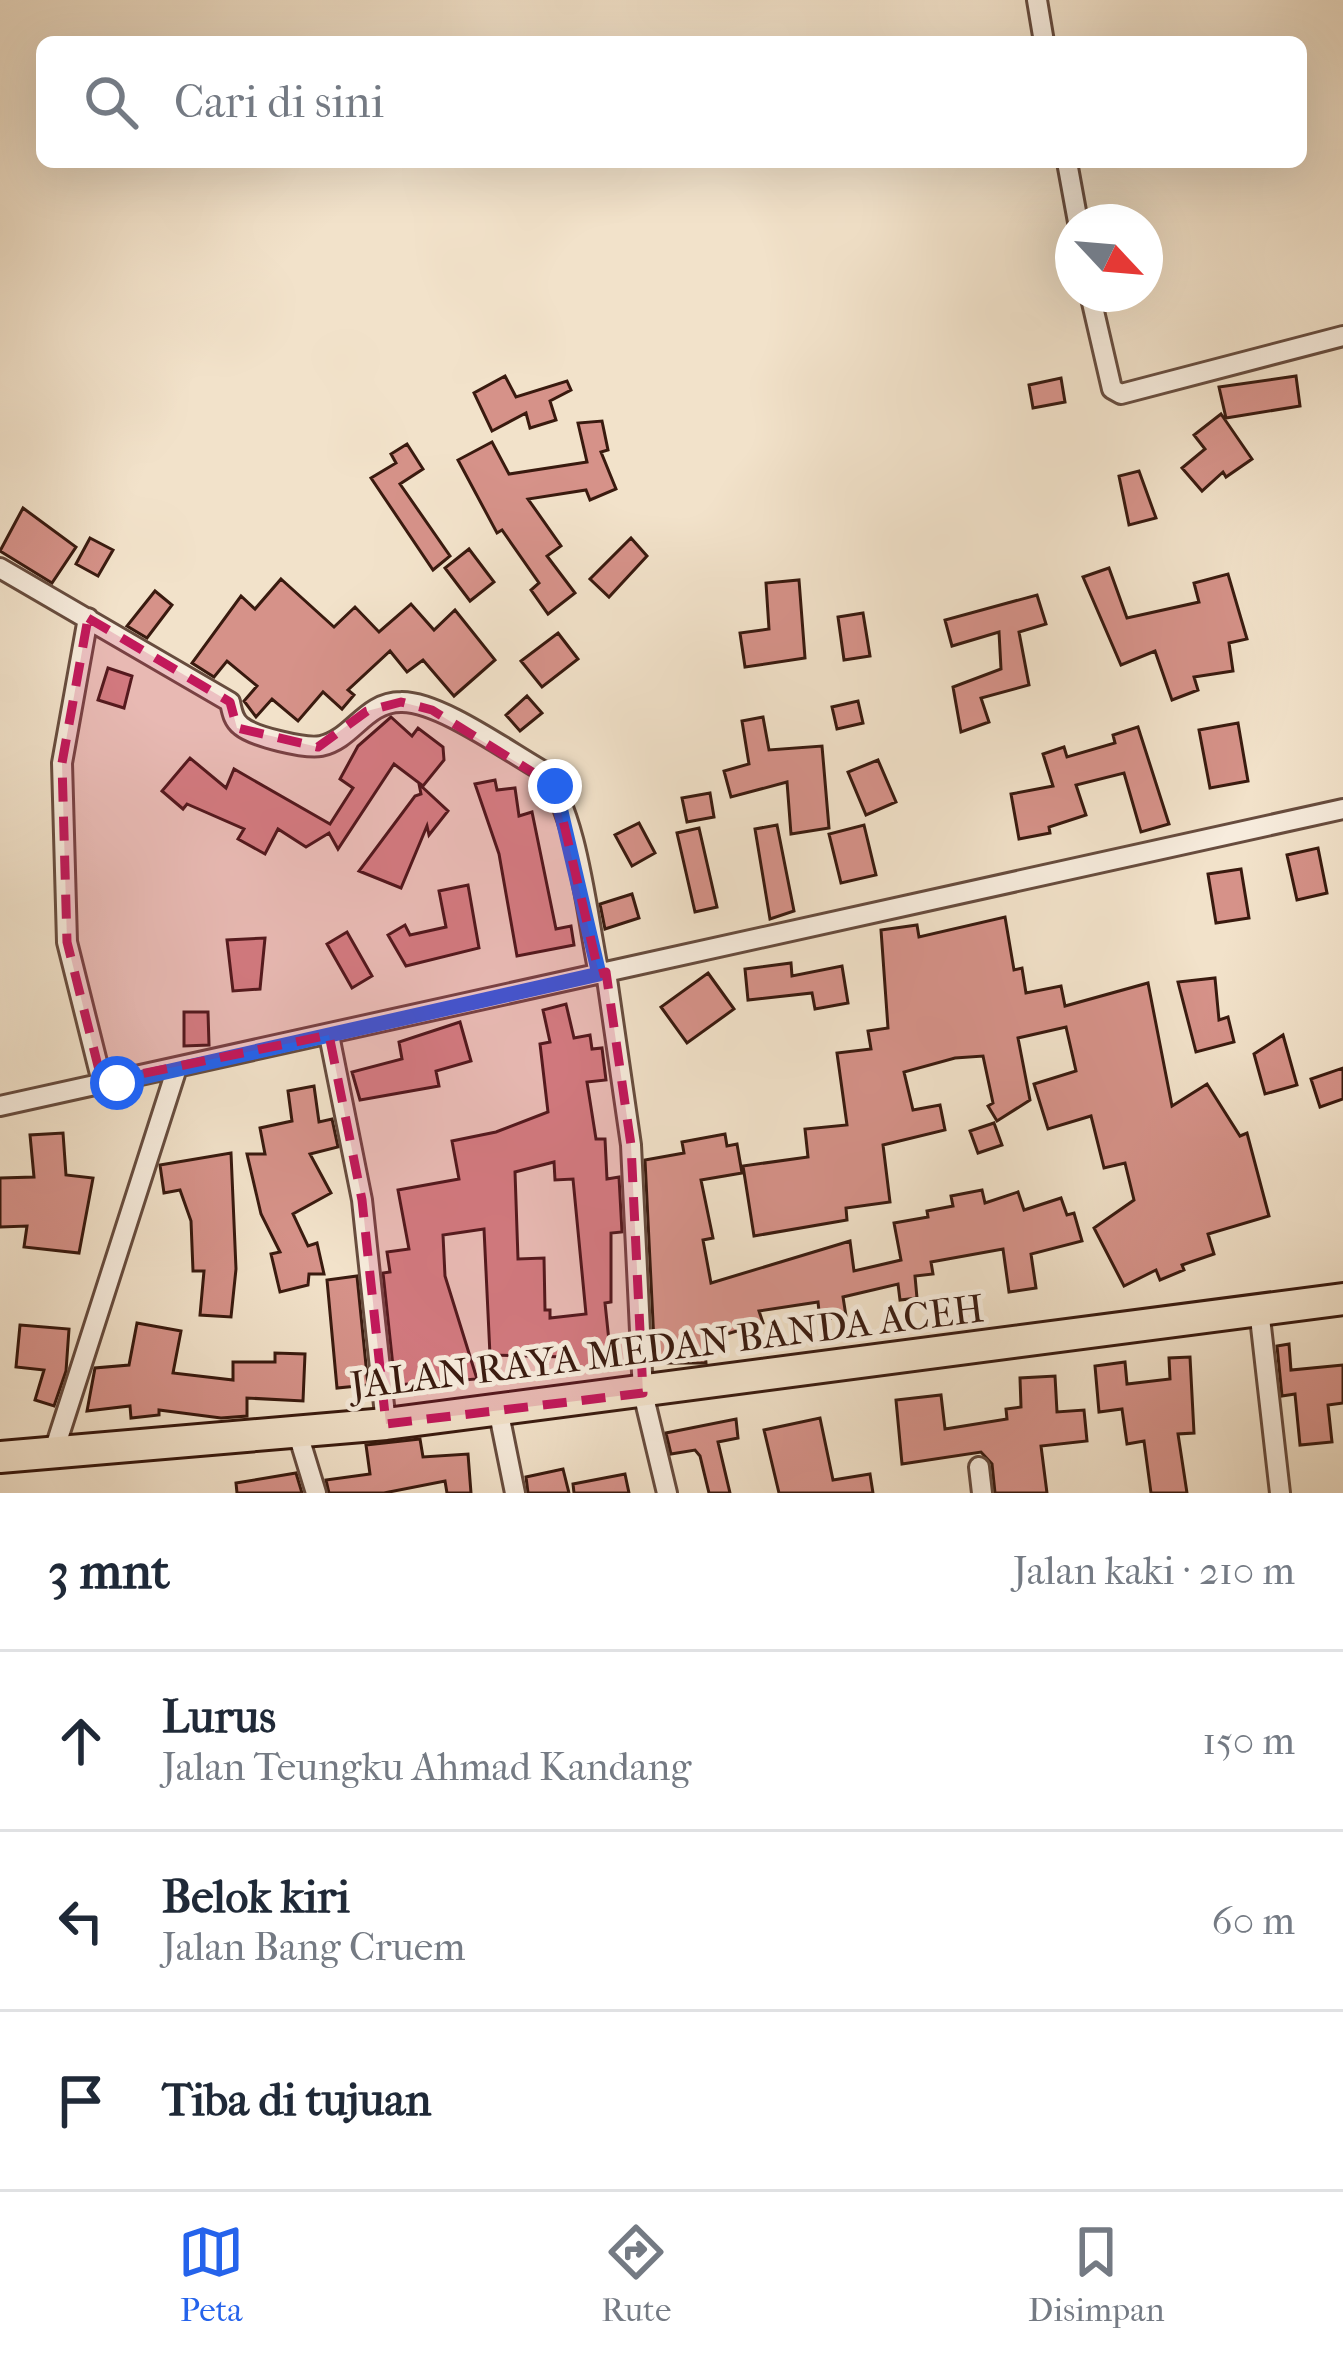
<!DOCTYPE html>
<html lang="id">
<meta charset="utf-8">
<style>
:root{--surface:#fff;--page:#f6f6f7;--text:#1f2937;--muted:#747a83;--line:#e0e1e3;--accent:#2563eb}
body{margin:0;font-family:"IM FELL French Canon",serif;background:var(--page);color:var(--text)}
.compass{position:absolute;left:1055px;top:204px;width:108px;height:108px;border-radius:50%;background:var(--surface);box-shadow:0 12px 48px #0002;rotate:116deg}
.stop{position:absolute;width:36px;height:36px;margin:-27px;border:9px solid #2563eb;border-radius:50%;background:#fff}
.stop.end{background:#2563eb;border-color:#fff;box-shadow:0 3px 12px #0008}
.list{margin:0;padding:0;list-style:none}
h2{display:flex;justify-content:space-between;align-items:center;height:156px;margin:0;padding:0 48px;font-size:51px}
h2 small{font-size:39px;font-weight:400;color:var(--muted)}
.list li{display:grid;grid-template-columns:78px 1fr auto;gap:36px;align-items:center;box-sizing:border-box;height:180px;padding:0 48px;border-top:3px solid var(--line)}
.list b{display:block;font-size:45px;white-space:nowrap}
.list p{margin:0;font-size:39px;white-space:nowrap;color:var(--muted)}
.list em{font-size:39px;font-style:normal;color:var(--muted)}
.icon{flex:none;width:66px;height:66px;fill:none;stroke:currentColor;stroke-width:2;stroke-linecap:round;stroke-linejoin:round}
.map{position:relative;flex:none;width:1343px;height:1493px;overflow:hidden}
.search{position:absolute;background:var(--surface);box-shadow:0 12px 48px #0002;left:36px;right:36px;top:36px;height:132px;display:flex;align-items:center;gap:30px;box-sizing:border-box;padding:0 42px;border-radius:18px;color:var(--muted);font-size:45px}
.sheet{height:696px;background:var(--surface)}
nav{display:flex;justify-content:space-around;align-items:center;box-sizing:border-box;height:168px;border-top:3px solid var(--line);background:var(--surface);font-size:33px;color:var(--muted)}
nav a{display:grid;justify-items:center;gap:6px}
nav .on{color:var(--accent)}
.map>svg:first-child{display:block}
.building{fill:#d69289;stroke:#391a0f;stroke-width:3;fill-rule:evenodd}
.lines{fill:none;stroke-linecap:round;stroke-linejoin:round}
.minor-casing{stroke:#674c3e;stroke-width:24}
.trunk-casing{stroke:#391a0f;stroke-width:36}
.minor{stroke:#f7ecdd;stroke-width:18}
.trunk{stroke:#f2e2ca;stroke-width:30}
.route{stroke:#2563eb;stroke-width:15}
.marked{fill:#c2185b;fill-opacity:0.2;stroke:#c2185b;stroke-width:9;stroke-dasharray:24 15;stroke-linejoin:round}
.labels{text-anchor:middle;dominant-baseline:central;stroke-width:10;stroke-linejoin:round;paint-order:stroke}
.street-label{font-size:39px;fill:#391a0f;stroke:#f7ecdd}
</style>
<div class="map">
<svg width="1343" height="1493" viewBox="0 0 1343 1493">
<rect width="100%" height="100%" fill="#f2e2ca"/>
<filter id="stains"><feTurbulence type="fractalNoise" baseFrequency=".00167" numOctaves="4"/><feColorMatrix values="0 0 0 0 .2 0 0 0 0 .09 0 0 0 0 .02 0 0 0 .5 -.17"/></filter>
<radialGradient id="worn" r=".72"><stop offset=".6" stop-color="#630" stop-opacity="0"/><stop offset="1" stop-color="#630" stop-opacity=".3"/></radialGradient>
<!-- building -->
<path class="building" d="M505,376L516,397L567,381L571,390L550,401L556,420L530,428L526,413L492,431L474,393Z
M1296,376L1300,406L1226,418L1219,387Z
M1061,378L1065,402L1033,408L1029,385Z
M1221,414L1252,459L1226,477L1223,472L1202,491L1182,468L1205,449L1194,435Z
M602,421L608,450L601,452L616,489L590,500L586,490L528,499L561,546L547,556L575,593L548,614L531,590L539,583L502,530L497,533L458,460L492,442L509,474L587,462L578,423Z
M407,444L423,469L400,484L450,556L433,570L371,478L396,463L391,454Z
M1139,471L1156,518L1129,525L1119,476Z
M23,508L76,547L52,583L0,551Z
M90,538L113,550L98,576L76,564Z
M631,538L647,556L609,597L590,579Z
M469,549L494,582L470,601L445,568Z
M1109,568L1127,618L1199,602L1194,583L1228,574L1247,639L1229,643L1233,671L1194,677L1198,690L1172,700L1155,651L1121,665L1083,577Z
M281,579L334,627L355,607L379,632L411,604L434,630L455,610L495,660L454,696L423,660L407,672L390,651L348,690L354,695L342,709L323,692L298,721L272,699L256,717L244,701L257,686L227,661L214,677L192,663L241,596L255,609Z
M799,580L805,658L745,667L740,633L769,629L766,583Z
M155,591L172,605L147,638L127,626Z
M1037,595L1046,624L1019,632L1029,685L981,698L989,722L961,732L953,687L1001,669L999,632L952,646L945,620Z
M863,613L870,656L844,660L838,617Z
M558,633L578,659L542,687L521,661Z
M108,668L132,676L124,708L98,700Z
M527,696L542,713L520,731L506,715Z
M858,701L863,723L837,729L832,707Z
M391,717L412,736L418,728L443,747L444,760L423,786L394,764L338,849L329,833L306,847L278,829L265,854L238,839L244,829L187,804L183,809L162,791L190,758L226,788L234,769L330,824L353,788L340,779L358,746Z
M763,717L769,750L822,746L829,828L791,834L787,782L731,797L724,771L749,764L742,721Z
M1238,723L1248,781L1210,788L1199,730Z
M1138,727L1169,824L1141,832L1124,773L1076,785L1086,815L1049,827L1050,833L1019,839L1011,794L1053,786L1043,754L1064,747L1067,757L1115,743L1113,735Z
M878,760L896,802L866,815L848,772Z
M495,780L497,790L515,788L519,816L532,812L556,929L571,926L574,945L517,956L499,854L475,784Z
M419,784L448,811L429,835L427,826L401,888L359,871L415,796L421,794Z
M710,793L714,817L687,822L682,798Z
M639,823L655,853L632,866L615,835Z
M777,825L794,911L770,919L755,829Z
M864,825L876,875L841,883L829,834Z
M699,828L717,907L695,912L677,833Z
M1318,848L1327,893L1297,900L1287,855Z
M1241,869L1249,918L1216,923L1208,874Z
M468,885L479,948L406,966L388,935L405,925L410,935L446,927L439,891Z
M632,894L639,918L605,929L600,904Z
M1005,917L1014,970L1022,968L1026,993L1061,986L1065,1006L1148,983L1172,1106L1207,1084L1240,1136L1247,1133L1269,1216L1208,1234L1214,1254L1182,1265L1184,1270L1160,1280L1156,1270L1124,1286L1094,1228L1134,1200L1125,1163L1104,1168L1091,1116L1048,1129L1034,1084L1076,1071L1066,1027L1018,1038L1030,1100L997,1121L988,1106L993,1103L983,1056L955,1058L904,1072L913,1110L940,1105L945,1130L883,1145L890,1202L846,1208L847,1220L754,1236L743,1166L808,1157L805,1129L847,1125L837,1053L871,1049L868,1031L888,1028L881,930L917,925L919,937Z
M347,932L372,976L352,988L327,944Z
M265,938L260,989L233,991L227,940Z
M791,963L792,976L842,966L848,1003L815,1009L812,993L748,1000L745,969Z
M708,973L734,1009L687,1043L661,1007Z
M1215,978L1219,1020L1228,1017L1234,1042L1196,1052L1178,982Z
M566,1004L574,1038L590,1035L592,1049L602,1048L606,1080L587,1082L596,1139H605L607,1179L619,1177L622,1232L611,1233V1302L605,1303L609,1341L618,1340L620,1363L566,1373L565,1357L490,1355L484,1229L443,1235L445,1276L477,1379L395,1385L383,1273L390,1272L387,1252L409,1249L398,1190L459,1179L452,1141L496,1132L548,1112L540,1044L550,1042L543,1010ZM554,1162L555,1180L573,1179L586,1314L550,1318V1310H545L544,1258L518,1259L515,1172Z
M184,1012H208L209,1045L184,1046Z
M460,1022L471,1061L436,1071L439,1086L360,1100L352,1072L402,1059L399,1042Z
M1283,1035L1297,1085L1265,1094L1254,1054Z
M1343,1068V1099L1320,1107L1311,1079Z
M314,1086L319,1122L332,1119L338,1147L310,1154L331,1193L293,1214L308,1246L317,1243L324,1274H309L308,1285L280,1292L271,1254L280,1252L261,1214L247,1154H265L260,1128L292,1121L288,1091Z
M994,1123L1002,1145L978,1153L970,1131Z
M63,1133L66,1175L93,1178L79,1253L24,1247L27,1226L0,1227V1178L34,1177L30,1135Z
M725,1134L727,1146L737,1144L742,1173L701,1180L713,1238L703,1240L711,1283L850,1241L854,1271L901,1260L894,1223L928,1217L927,1211L953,1206L951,1196L982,1190L985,1203L1018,1192L1024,1210L1061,1198L1067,1215L1074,1213L1082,1241L1031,1254L1036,1288L1009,1292L1003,1249L931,1262L933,1274L915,1276L917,1298L900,1300L898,1284L843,1297L846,1316L820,1320L818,1302L759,1311L763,1323L704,1341L706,1363H655L645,1160L684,1153L682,1142Z
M231,1153L236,1269L231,1317L200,1315L204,1271H193L191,1221L180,1190L164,1193L160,1165Z
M357,1276L368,1385L337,1388L327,1280Z
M137,1323L181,1331L173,1373L233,1380V1362H275V1353L305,1354L303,1401L247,1398V1416L221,1418L159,1410V1415L131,1418L130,1406L87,1411L95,1368L129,1365Z
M20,1325L69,1329L66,1371L54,1406L35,1400L44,1370L16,1367Z
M1289,1344L1291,1370L1343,1365V1403L1328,1405L1332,1442L1300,1445L1295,1394L1282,1396L1277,1346Z
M1190,1357L1194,1433L1178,1434L1187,1493H1151L1144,1441L1127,1444L1122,1409L1099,1412L1095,1366L1125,1362L1127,1384L1170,1379L1169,1358Z
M1055,1376L1057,1412L1084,1410L1087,1441L1041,1446L1047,1493H995L992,1464L981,1452L902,1464L896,1400L941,1395L945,1429L1007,1419L1006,1409L1021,1407L1020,1378Z
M820,1418L833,1480L870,1474L873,1493H779L764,1430Z
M736,1419L738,1438L718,1442L730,1493H709L700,1456L695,1450L671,1454L666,1433Z
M420,1439L423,1457L468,1454L471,1493H447L445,1481L384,1493H329L326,1480L370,1474L366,1445Z
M563,1469L569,1493H528L526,1477Z
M296,1473L302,1493H237L236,1483Z
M625,1474L629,1493H574L573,1484Z"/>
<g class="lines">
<!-- minor casing -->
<g class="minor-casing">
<path id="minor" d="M1037,0L1044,42
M1067,162L1078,222
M1090,294L1112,389L1121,394L1343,336
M0,568L230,702C232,711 233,720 241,726C254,737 306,749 321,746C353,739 365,702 401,702C439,701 509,752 543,771C578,813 587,918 599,974
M88,618L62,763L67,942L102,1082
M606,972L631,1145L643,1393L667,1493
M329,1035L362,1200L386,1424
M0,1106L1343,809
M1259,1309L1280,1493
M498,1409L515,1493
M298,1434L316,1493
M53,1454L176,1071
M979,1467L982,1493"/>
</g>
<!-- trunk casing -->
<g class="trunk-casing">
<path id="trunk" d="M0,1457L386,1424L1343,1299"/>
</g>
<!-- minor -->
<use href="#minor" class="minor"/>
<!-- trunk -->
<use href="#trunk" class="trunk"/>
</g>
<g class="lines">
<!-- route -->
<path class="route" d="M117,1083L599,974L555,786"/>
</g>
<!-- marked area -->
<path class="marked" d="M88,618L230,702L237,728L318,747L367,711L401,702L432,710L555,786L599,974L606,972L631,1145L643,1393L386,1424L362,1200L329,1035L102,1082L67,942L62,763Z"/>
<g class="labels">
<!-- street labels -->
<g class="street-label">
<text transform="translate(667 1347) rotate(-7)">JALAN RAYA MEDAN BANDA ACEH</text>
</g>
</g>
<rect width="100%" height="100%" filter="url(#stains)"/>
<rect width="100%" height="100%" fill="url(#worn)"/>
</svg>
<svg class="compass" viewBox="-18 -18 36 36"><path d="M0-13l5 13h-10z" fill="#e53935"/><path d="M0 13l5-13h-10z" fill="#747a83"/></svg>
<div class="stop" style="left:117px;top:1083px"></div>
<div class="stop end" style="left:555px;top:786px"></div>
<div class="search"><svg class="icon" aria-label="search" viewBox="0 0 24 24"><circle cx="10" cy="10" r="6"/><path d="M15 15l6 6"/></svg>Cari di sini</div>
</div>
<section class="sheet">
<h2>3 mnt<small>Jalan kaki · 210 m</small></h2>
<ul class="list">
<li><svg class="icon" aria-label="ahead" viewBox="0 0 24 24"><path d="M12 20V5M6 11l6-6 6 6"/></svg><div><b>Lurus</b><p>Jalan Teungku Ahmad Kandang</p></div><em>150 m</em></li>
<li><svg class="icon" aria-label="left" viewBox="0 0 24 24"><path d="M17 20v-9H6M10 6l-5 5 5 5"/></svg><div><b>Belok kiri</b><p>Jalan Bang Cruem</p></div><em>60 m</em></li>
<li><svg class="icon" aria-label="arrive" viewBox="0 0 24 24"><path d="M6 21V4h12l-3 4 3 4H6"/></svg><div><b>Tiba di tujuan</b></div></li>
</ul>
</section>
<nav>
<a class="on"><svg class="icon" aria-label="map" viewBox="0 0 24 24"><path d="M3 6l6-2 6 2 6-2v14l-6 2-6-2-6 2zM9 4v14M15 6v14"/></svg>Peta</a>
<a><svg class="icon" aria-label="directions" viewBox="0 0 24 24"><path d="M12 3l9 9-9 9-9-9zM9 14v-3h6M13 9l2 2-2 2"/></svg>Rute</a>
<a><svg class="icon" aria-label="saved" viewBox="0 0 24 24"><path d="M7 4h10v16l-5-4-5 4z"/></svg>Disimpan</a>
</nav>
